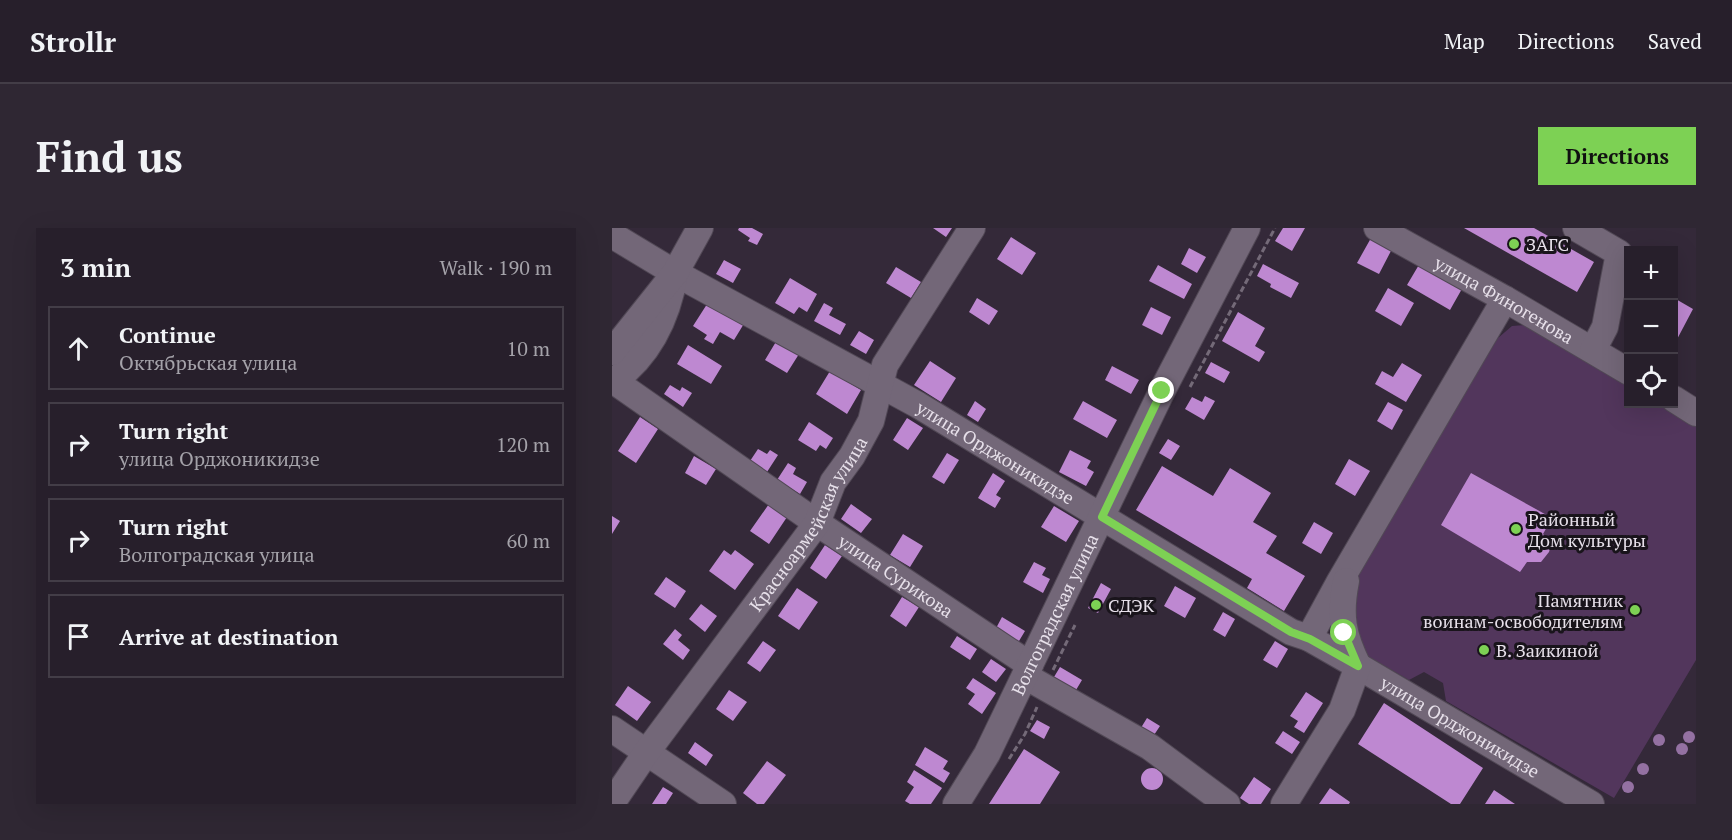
<!DOCTYPE html>
<meta charset="utf-8">
<style>
:root{--surface:#271f2b;--page:#2f2733;--text:#f1f3f6;--muted:#a4a2a9;--line:#433d47;--accent:#7dd154}
body{margin:0;font-family:"PT Serif",serif;background:var(--page);color:var(--text)}
.controls{position:absolute;right:18px;top:18px;display:grid;overflow:hidden;border-radius:0px;box-shadow:0 6px 24px #0002}
.controls button{width:54px;height:54px;display:grid;place-items:center;padding:0;border:0;border-bottom:2px solid var(--line);background:var(--surface);color:var(--text);font:30px sans-serif}
.stop{position:absolute;width:18px;height:18px;margin:-14px;border:4px solid #7dd154;border-radius:50%;background:#fff}
.stop.end{background:#7dd154;border-color:#fff;box-shadow:0 2px 6px #0008}
.list{margin:0;padding:0;list-style:none}
h2{display:flex;justify-content:space-between;align-items:center;height:78px;margin:0;padding:0 24px;font-size:26px}
h2 small{font-size:20px;font-weight:400;color:var(--muted)}
.list li{display:grid;grid-template-columns:39px 1fr auto;gap:18px;align-items:center;box-sizing:border-box;height:84px;margin:0 12px 12px;padding:0 12px;border:2px solid var(--line);border-radius:0px}
.list b{display:block;font-size:22px;white-space:nowrap}
.list p{margin:0;font-size:20px;white-space:nowrap;color:var(--muted)}
.list em{font-size:20px;font-style:normal;color:var(--muted)}
.icon{flex:none;width:33px;height:33px;fill:none;stroke:currentColor;stroke-width:2;stroke-linecap:round;stroke-linejoin:round}
.map{position:relative;flex:none;width:1084px;height:576px;overflow:hidden;border-radius:0px}
header{display:flex;align-items:center;gap:36px;box-sizing:border-box;height:84px;padding:0 30px;background:var(--surface);border-bottom:2px solid var(--line)}
header strong{font-size:28px}
nav{display:flex;gap:33px;margin-inline-start:auto;font-size:21px}
.intro{display:flex;align-items:center;justify-content:space-between;box-sizing:border-box;height:144px;padding:0 36px}
h1{margin:0;font-size:42px}
.button{padding:15px 27px;border-radius:0px;background:var(--accent);color:#111;font-size:21px;font-weight:700}
main{display:flex;gap:36px;padding:0 36px}
aside{flex:1;background:var(--surface);border-radius:0px;box-shadow:0 6px 24px #0002}
.map>svg:first-child{display:block}
.green{fill:#52365c}
.building{fill:#be88d1}
.lines{fill:none;stroke-linecap:round;stroke-linejoin:round}
.minor-casing{stroke:#514855;stroke-width:28}
.path{stroke:#746a78;stroke-width:3;stroke-dasharray:6 3;stroke-linecap:butt}
.minor{stroke:#736778;stroke-width:26}
.tree{fill:#9471a2}
.route{stroke:#7dd154;stroke-width:8}
.poi-dot{fill:#7dd154;stroke:#19141b;stroke-width:2}
.labels{text-anchor:middle;dominant-baseline:central;stroke-width:6;stroke-linejoin:round;paint-order:stroke}
.poi-label{font-size:18px;fill:#e7e0ea;stroke:#19141b;text-anchor:start}
.street-label{font-size:18px;fill:#e7e0ea;stroke:#19141b}
</style>
<header>
<strong>Strollr</strong>
<nav><a>Map</a><a>Directions</a><a>Saved</a></nav>
</header>
<div class="intro"><h1>Find us</h1><a class="button">Directions</a></div>
<main>
<aside>
<h2>3 min<small>Walk · 190 m</small></h2>
<ul class="list">
<li><svg class="icon" aria-label="ahead" viewBox="0 0 24 24"><path d="M12 20V5M6 11l6-6 6 6"/></svg><div><b>Continue</b><p>Октябрьская улица</p></div><em>10 m</em></li>
<li><svg class="icon" aria-label="right" viewBox="0 0 24 24"><path d="M7 20v-9h11M14 6l5 5-5 5"/></svg><div><b>Turn right</b><p>улица Орджоникидзе</p></div><em>120 m</em></li>
<li><svg class="icon" aria-label="right" viewBox="0 0 24 24"><path d="M7 20v-9h11M14 6l5 5-5 5"/></svg><div><b>Turn right</b><p>Волгоградская улица</p></div><em>60 m</em></li>
<li><svg class="icon" aria-label="arrive" viewBox="0 0 24 24"><path d="M6 21V4h12l-3 4 3 4H6"/></svg><div><b>Arrive at destination</b></div></li>
</ul>
</aside>
<div class="map">
<svg width="1084" height="576" viewBox="0 0 1084 576">
<rect width="100%" height="100%" fill="#342939"/>
<!-- green -->
<path class="green" d="M913,97L1016,153L1017,176H1053L1084,195V432L1002,570L834,473L831,455L812,444L797,452L754,427L746,405L742,385L744,344L886,110L900,98Z"/>
<!-- building -->
<path class="building" d="M127,0H140L151,6L145,17L136,13L138,10L126,2Z
M321,0H340L334,9Z
M671,0H693L680,23L663,13Z
M852,0H922L982,34L965,64Z
M399,9L424,25L410,47L385,31Z
M759,10L780,21L767,46L745,35Z
M577,20L594,29L585,45L569,36Z
M112,32L129,41L121,55L104,46Z
M808,35L851,59L838,82L795,57Z
M651,36L687,55L679,70L658,59L659,56L645,48Z
M546,37L580,56L572,71L537,53Z
M284,39L309,54L299,70L274,55Z
M178,50L205,66L195,84L187,79L182,86L163,75Z
M776,60L802,75L789,98L763,83Z
M365,70L386,83L377,97L357,84Z
M1062,70L1081,81L1062,117Z
M97,73L133,94L122,112L108,104L101,116L92,111L95,107L81,98Z
M212,75L221,80L217,87L234,96L228,107L202,93Z
M539,79L559,89L550,107L530,97Z
M626,84L653,100L643,118L653,124L647,134L610,113Z
M247,103L262,112L254,126L238,117Z
M165,112L187,126L175,145L153,132Z
M76,117L110,138L99,156L65,136Z
M318,133L344,150L329,174L302,157Z
M599,134L618,144L612,155L593,145Z
M790,135L810,147L794,174L763,156L770,143L781,149Z
M500,138L527,152L519,166L493,152Z
M218,143L249,162L235,186L204,166Z
M58,157L68,163L70,159L80,165L71,179L52,166Z
M593,168L603,173L592,192L573,181L580,169L590,174Z
M363,173L374,181L366,194L355,187Z
M471,173L505,192L495,210L461,191Z
M776,174L791,182L780,202L765,193Z
M28,189L46,201L24,235L6,223Z
M295,190L311,200L296,222L281,212Z
M197,194L221,210L214,221L208,217L204,223L186,212Z
M556,211L568,218L559,232L547,225Z
M146,221L155,226L158,222L166,227L155,244L138,233Z
M458,222L479,233L475,240L482,244L474,258L447,244Z
M335,225L347,232L332,256L320,249Z
M82,228L104,241L94,257L73,245Z
M737,231L758,243L743,268L723,256Z
M176,235L184,240L181,246L195,254L188,266L165,252Z
M550,238L601,268L618,240L659,265L641,294L665,308L654,325L693,348L672,383L635,360L640,351L524,282Z
M381,245L393,253L384,267L389,270L383,280L366,270Z
M859,245L940,290L931,306L936,311L939,317L937,324L929,334H915L908,344L829,297Z
M157,276L175,289L157,316L138,303Z
M239,276L260,291L249,305L229,291Z
M442,278L467,293L454,314L429,299Z
M0,288L8,293L0,306Z
M702,294L721,305L709,326L690,315Z
M291,306L311,318L298,339L278,327Z
M213,317L230,328L214,351L198,340Z
M112,322L119,327L123,322L142,336L123,362L97,343Z
M422,334L434,340L430,347L438,351L431,365L411,354Z
M54,349L74,363L63,380L42,366Z
M489,355L499,361L486,385L476,380Z
M563,358L584,370L573,390L552,378Z
M185,360L206,374L187,402L166,388Z
M290,369L307,379L294,399L278,388Z
M89,376L105,388L93,404L77,391Z
M611,384L623,391L613,409L601,402Z
M390,389L413,403L404,418L382,404Z
M63,401L70,407L66,412L78,422L71,432L51,416Z
M345,408L365,421L358,432L338,419Z
M151,413L164,422L148,444L135,435Z
M663,413L676,421L665,440L651,432Z
M379,431L394,441L384,454L370,444Z
M448,439L470,452L464,462L442,449Z
M361,450L384,465L370,486L356,476L363,466L354,460Z
M16,458L39,474L25,493L3,477Z
M117,462L135,474L121,493L104,481Z
M694,464L711,475L692,505L682,499L686,493L678,488Z
M772,475L871,540L848,576H839L746,516Z
M535,490L548,498L540,510L527,503Z
M425,492L438,499L432,511L418,503Z
M671,503L688,514L680,526L663,515Z
M83,514L101,527L94,538L76,525Z
M313,519L336,533L331,541L338,545L332,555L303,537Z
M412,521L448,544L428,576H377Z
M155,533L174,547L152,576H145L131,565Z
M529 551a11 11 0 1 1 22 0a11 11 0 1 1-22 0Z
M302,542L330,560L319,576H298L293,573L302,559L295,554Z
M642,549L659,561L649,576H637L628,570Z
M51,559L61,565L54,576H40Z
M718,560L738,574L737,576H707Z
M882,562L903,576H873Z"/>
<g class="lines">
<!-- minor casing -->
<g class="minor-casing">
<g id="minor">
<path id="s1" d="M765,0L893,71L1017,144"/>
<path d="M964,0L1007,25L993,99L981,122"/>
<path id="s2" d="M0,7L63,45L306,177L679,404L697,410L746,438L979,576"/>
<path id="s3" d="M63,45C56,88 39,126 2,153L205,295L418,437"/>
<path d="M0,124L63,45L88,0"/>
<path d="M1062,171L1084,185"/>
<path d="M697,410L728,353L893,71"/>
<path d="M413,448L538,519L615,576"/>
<path d="M0,501L111,576"/>
<path id="s4" d="M0,575L34,525L205,295L221,254L240,228L259,193L273,137L360,0"/>
<path id="s5" d="M344,576L375,526L550,163L635,0"/>
<path d="M672,576L730,482L746,438C731,407 727,388 734,353"/>
</g>
</g>
<!-- path -->
<path class="path" d="M578,159L663,0
M441,442L463,397
M397,531L413,506L425,479"/>
<!-- minor -->
<use href="#minor" class="minor"/>
</g>
<!-- trees -->
<g class="tree">
<circle cx="1077" cy="509" r="6"/>
<circle cx="1047" cy="512" r="6"/>
<circle cx="1070" cy="521" r="6"/>
<circle cx="1031" cy="541" r="6"/>
<circle cx="1016" cy="559" r="6"/>
</g>
<g class="lines">
<!-- route -->
<path class="route" d="M550,163L490,289L679,404L698,411L746,438L732,405"/>
</g>
<!-- markers -->
<g class="poi-dot">
<circle cx="902" cy="16" r="6"/>
<circle cx="904" cy="301" r="6"/>
<circle cx="484" cy="377" r="6"/>
<circle cx="1023" cy="382" r="6"/>
<circle cx="872" cy="422" r="6"/>
</g>
<g class="labels">
<!-- poi labels -->
<g class="poi-label">
<text x="914" y="16">ЗАГС</text>
<text x="916" y="291">Районный<tspan x="916" dy="21">Дом культуры</tspan></text>
<text x="1011" y="372" text-anchor="end">Памятник<tspan x="1011" dy="21">воинам-освободителям</tspan></text>
<text x="496" y="377">СДЭК</text>
<text x="884" y="422">В. Заикиной</text>
</g>
<!-- street labels -->
<g class="street-label">
<text stroke="none"><textPath href="#s1" startOffset="146">улица Финогенова</textPath></text>
<text stroke="none"><textPath href="#s2" startOffset="441">улица Орджоникидзе</textPath></text>
<text stroke="none"><textPath href="#s4" startOffset="342">Красноармейская улица</textPath></text>
<text stroke="none"><textPath href="#s3" startOffset="470">улица Сурикова</textPath></text>
<text stroke="none"><textPath href="#s5" startOffset="214">Волгоградская улица</textPath></text>
<text stroke="none"><textPath href="#s2" startOffset="981">улица Орджоникидзе</textPath></text>
</g>
</g>
</svg>
<div class="controls">
<button>+</button>
<button>−</button>
<button><svg class="icon" aria-label="locate" viewBox="0 0 24 24"><circle cx="12" cy="12" r="6"/><path d="M12 2v4M12 18v4M2 12h4M18 12h4"/></svg></button>
</div>
<div class="stop" style="left:732px;top:405px"></div>
<div class="stop end" style="left:550px;top:163px"></div>
</div>
</main>
